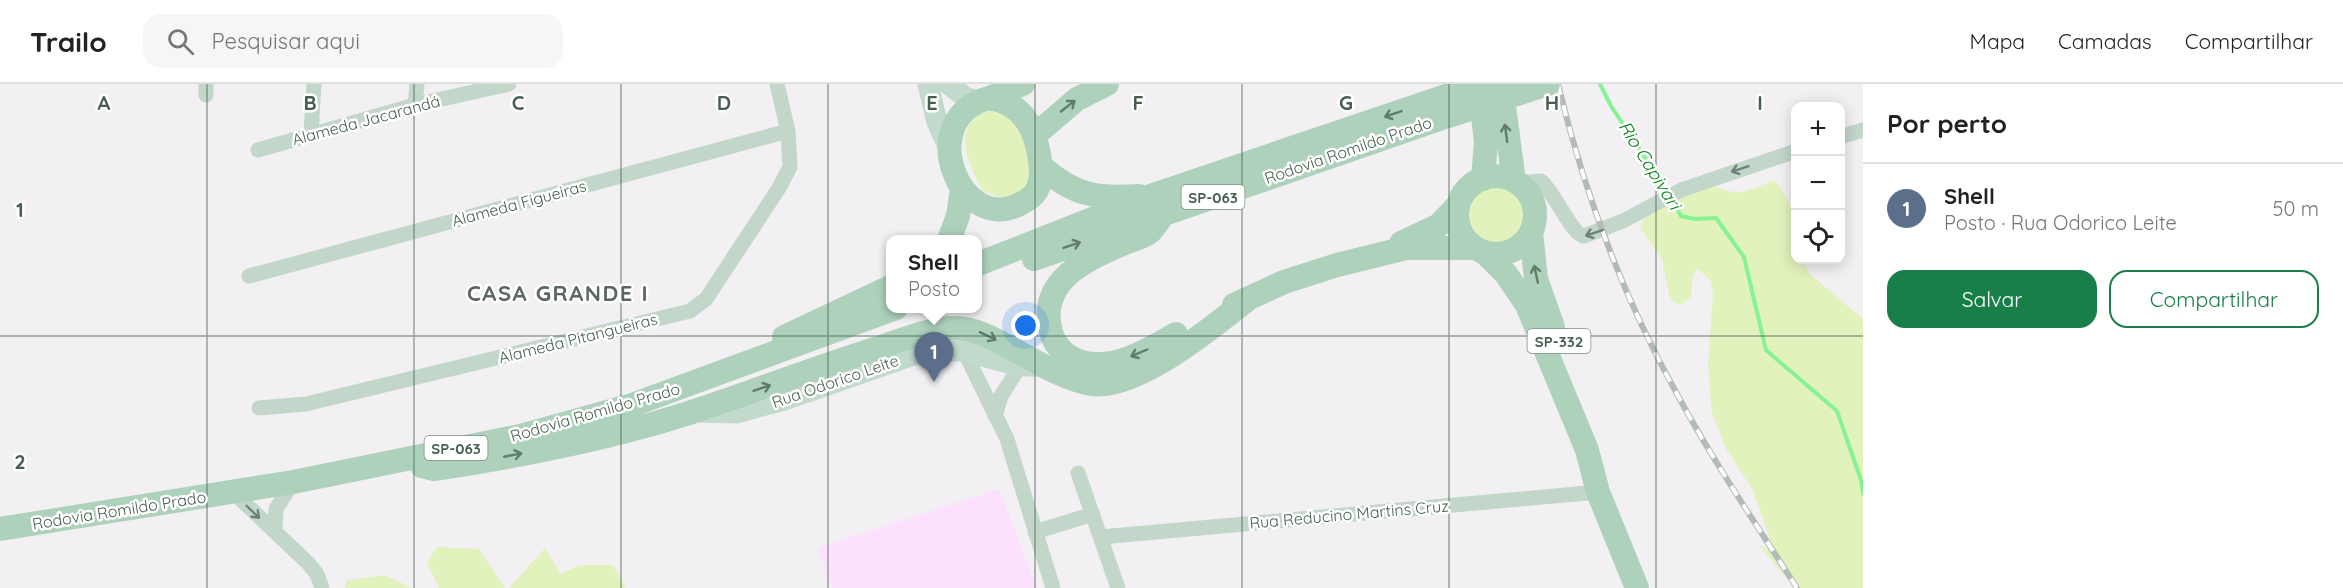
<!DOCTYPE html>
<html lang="pt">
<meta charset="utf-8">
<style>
:root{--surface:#fff;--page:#f6f6f6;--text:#222;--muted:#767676;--line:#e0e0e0;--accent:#197f49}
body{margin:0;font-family:Quicksand,sans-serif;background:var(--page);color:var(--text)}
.controls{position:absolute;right:18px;top:18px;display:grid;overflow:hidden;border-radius:12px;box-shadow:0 3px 15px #0003}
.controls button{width:54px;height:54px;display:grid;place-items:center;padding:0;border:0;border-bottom:2px solid var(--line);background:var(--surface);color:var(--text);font:30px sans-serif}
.you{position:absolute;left:1026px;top:242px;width:21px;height:21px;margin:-15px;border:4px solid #fff;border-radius:50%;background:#1a73e8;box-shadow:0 0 0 9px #1a73e833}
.badge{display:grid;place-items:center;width:39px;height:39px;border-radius:50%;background:var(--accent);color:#fff;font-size:20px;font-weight:700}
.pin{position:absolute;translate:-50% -50px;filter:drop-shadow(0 2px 3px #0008)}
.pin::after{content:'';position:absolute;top:32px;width:21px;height:18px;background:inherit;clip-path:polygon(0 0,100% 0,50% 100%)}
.popup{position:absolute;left:886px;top:151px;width:96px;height:78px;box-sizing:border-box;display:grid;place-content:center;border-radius:12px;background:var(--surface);filter:drop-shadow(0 2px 4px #0005);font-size:20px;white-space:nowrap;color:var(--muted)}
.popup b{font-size:22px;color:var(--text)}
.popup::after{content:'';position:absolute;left:50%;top:100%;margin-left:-12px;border:12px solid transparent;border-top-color:var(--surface)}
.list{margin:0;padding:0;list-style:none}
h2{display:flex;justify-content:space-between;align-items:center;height:78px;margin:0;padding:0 24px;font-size:26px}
h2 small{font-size:20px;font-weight:400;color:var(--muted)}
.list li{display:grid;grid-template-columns:39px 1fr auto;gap:18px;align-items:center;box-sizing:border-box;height:90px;padding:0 24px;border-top:2px solid var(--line)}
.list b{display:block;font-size:22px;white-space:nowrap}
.list p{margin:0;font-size:20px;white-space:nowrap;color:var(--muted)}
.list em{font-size:20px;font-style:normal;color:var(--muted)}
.actions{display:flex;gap:12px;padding:18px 24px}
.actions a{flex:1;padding:14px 0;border:2px solid var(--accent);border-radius:18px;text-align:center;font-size:21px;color:var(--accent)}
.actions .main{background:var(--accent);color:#fff}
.icon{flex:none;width:33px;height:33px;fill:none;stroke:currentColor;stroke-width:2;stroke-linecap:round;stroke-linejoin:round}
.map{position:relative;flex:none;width:1863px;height:504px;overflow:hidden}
header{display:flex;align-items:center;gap:36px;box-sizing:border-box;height:84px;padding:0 30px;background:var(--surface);border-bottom:2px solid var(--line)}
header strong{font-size:28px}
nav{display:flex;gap:33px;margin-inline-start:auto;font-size:21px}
.search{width:420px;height:54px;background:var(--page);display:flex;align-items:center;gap:15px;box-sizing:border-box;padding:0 21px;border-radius:18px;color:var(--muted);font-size:22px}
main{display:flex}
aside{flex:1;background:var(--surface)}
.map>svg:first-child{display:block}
.medical{fill:#fde0fd}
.green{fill:#e2f2bc}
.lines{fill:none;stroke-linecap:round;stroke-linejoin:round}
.stream{stroke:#87f294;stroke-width:4}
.minor{stroke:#c3d6ca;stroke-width:15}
.secondary{stroke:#c2dacc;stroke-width:21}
.primary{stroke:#aed1bc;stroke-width:24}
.rail-casing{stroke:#b2bbb7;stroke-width:6}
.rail{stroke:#fff;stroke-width:4;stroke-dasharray:11;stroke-linecap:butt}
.primary-bridge{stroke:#aed1bc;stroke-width:24}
.oneway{stroke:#617c6b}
.oneway2{stroke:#6c8375}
.grid{fill:none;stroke:#475f50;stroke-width:1.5;stroke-opacity:0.55}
.labels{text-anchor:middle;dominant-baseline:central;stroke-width:5;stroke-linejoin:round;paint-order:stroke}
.shield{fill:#fff;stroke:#7e8f84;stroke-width:1.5}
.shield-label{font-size:15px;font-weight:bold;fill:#475f50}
.street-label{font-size:16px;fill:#475f50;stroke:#fff}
.water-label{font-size:18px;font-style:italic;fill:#078417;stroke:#fff}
.district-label{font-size:22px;font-weight:bold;letter-spacing:1.5px;fill:#5c6661;stroke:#fff}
.grid-label{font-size:20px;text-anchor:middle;font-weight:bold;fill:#475f50;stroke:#fff;stroke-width:5;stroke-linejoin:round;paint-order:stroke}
</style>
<header>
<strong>Trailo</strong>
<div class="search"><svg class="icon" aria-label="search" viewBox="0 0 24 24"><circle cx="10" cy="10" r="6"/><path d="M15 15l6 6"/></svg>Pesquisar aqui</div>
<nav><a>Mapa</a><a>Camadas</a><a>Compartilhar</a></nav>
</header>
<main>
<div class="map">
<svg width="1863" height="504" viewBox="0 0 1863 504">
<rect width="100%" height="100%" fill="#f2f0f3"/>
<!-- medical -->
<path class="medical" d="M999,405L1037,504H832L818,464Z"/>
<!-- green -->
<path class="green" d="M992,25L1019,35L1035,88L1024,107L1003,114L983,107C972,88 954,53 975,34C979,30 987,28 992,25Z
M1774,96C1796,119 1795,145 1796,176H1802L1811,191L1863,235V504H1795L1758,460L1767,465L1773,464L1753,406L1726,365L1712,329L1708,281L1713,209L1711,197L1697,184L1693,192L1691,213L1681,220L1674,219L1669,211L1662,175L1640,144C1644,123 1691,103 1711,103C1722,103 1731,110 1743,108C1753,105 1764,100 1774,96Z
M1467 131a29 29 0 1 1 58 0a29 29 0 1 1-58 0Z
M437,463L479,465L505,504H439L427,479Z
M545,464L561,490L580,481H614L625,504H509Z
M385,491L412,504H345L347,496Z"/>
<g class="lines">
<!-- stream -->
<path class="stream" d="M1600,0L1611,22L1669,110
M1672,116L1681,132L1695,135L1716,134L1744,173L1766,266L1837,327L1861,396L1863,410"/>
<!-- minor -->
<path class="minor" d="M206,0V11
M415,21L417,0
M311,50L314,0
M1840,53L1863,46
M258,66L415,21L509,0
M1518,99L1541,97C1555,109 1572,151 1584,152L1623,137L1681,106L1796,67
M249,192L788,47
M964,267L1007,355L1053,504
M259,324L306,320L690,227L706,215L779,104L790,83L788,47L777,0
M995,332L1001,312L1020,282
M1078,389L1118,504
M233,408L308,479L317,490L322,504
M275,446L276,425L293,398
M1035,448L1093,430
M1101,453L1598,408"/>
<!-- secondary -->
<path class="secondary" d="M928,0L937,38L949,64
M948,0L965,13L977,17
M700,328L736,329L784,316L925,267H964L1020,282H1043"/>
<!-- primary -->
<path class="primary" d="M1501,0L1514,97
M1479,2L1486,57L1483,95
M989,14C1020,18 1034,41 1039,70C1041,82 1043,94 1037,106C1034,112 1026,117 1020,120C960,152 913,34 989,14Z
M989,14L1023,0
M1035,51L1077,15L1107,0
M1041,82C1073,111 1096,115 1139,112
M1457 131a39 39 0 1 1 78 0a39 39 0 1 1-78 0Z
M1164,130C1160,135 1155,143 1150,148C1144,153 1132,156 1125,159C1086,175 1037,197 1051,248C1055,263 1067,274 1082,278C1115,287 1148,266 1176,250
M1531,148L1536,195L1553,243
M949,156L958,132L962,105
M1401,159L1439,141L1458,121
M1484,168L1506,190L1527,221L1587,366L1598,408L1637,504
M1034,175L1448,32
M978,180L1156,110L1449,11
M1234,221L1284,198L1337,181L1406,164H1475
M784,253L890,203
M422,382L434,385C517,373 616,353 695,327C755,307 815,284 875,265C896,258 918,249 940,245C969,240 988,252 1013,265C1036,278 1064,295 1091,300C1136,307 1214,242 1248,215
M0,445L293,398L520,352L632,321L896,224"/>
<!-- rail casing -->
<g class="rail-casing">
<path id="rail" d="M1558,0C1584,108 1623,213 1677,310C1713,377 1756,440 1797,504"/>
</g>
<!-- rail -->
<use href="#rail" class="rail"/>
<!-- primary-bridge -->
<path class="primary-bridge" d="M1449,11L1481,0
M1448,32L1548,0"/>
</g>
<!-- one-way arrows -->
<defs><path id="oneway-shaft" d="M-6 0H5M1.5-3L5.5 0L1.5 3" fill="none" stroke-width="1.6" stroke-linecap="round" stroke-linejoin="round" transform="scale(1.5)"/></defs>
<g class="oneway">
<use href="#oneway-shaft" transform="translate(1068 22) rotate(-38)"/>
<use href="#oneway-shaft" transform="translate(1393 30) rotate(161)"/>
<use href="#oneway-shaft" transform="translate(1506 49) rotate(-98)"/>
<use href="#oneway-shaft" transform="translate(1072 161) rotate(-19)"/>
<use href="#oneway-shaft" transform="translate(1536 190) rotate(-102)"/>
<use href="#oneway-shaft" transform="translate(988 252) rotate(26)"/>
<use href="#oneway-shaft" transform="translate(1139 269) rotate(157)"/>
<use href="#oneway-shaft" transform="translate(762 304) rotate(-19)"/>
<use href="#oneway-shaft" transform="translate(513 371) rotate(-11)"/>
</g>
<g class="oneway2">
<use href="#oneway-shaft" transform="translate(1740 85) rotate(162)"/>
<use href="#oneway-shaft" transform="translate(1594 149) rotate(161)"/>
<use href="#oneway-shaft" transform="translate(253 428) rotate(44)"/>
</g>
<!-- grid -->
<path class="grid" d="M207,0V504M414,0V504M621,0V504M828,0V504M1035,0V504M1242,0V504M1449,0V504M1656,0V504M0,252H1863"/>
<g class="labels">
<!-- shield labels -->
<g class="shield">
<rect x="1181.5" y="101" width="63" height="24" rx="4.5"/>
<rect x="1527.5" y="245" width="63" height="24" rx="4.5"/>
<rect x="424.5" y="352" width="63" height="24" rx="4.5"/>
</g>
<g class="shield-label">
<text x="1213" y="113">SP-063</text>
<text x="1559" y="257">SP-332</text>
<text x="456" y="364">SP-063</text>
</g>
<!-- street labels -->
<g class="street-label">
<text transform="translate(366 36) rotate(-15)">Alameda Jacarandá</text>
<text transform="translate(1348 66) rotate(-19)">Rodovia Romildo Prado</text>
<text transform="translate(519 119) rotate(-15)">Alameda Figueiras</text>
<text transform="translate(578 254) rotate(-14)">Alameda Pitangueiras</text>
<text transform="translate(835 297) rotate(-19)">Rua Odorico Leite</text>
<text transform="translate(595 328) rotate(-16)">Rodovia Romildo Prado</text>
<text transform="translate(119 426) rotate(-9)">Rodovia Romildo Prado</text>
<text transform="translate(1349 430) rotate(-5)">Rua Reducino Martins Cruz</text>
</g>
<!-- water labels -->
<g class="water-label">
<text transform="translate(1650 81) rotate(58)">Rio Capivari</text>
</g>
<!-- district labels -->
<g class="district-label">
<text x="558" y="209">CASA GRANDE I</text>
</g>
</g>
<g class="grid-label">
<text x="104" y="26">A</text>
<text x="310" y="26">B</text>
<text x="518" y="26">C</text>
<text x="724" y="26">D</text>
<text x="932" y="26">E</text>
<text x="1138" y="26">F</text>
<text x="1346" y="26">G</text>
<text x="1552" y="26">H</text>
<text x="1760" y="26">I</text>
<text x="20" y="133">1</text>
<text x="20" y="385">2</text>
</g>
</svg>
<div class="controls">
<button>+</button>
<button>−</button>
<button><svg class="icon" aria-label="locate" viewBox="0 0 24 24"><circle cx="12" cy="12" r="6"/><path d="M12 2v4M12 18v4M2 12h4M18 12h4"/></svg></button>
</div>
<div class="you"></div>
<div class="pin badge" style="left:934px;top:298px;background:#5c6f8a">1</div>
<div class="popup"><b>Shell</b>Posto</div>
</div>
<aside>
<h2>Por perto<small></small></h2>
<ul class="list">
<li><span class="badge" style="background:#5c6f8a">1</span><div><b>Shell</b><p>Posto · Rua Odorico Leite</p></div><em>50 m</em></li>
</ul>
<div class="actions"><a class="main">Salvar</a><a>Compartilhar</a></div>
</aside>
</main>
